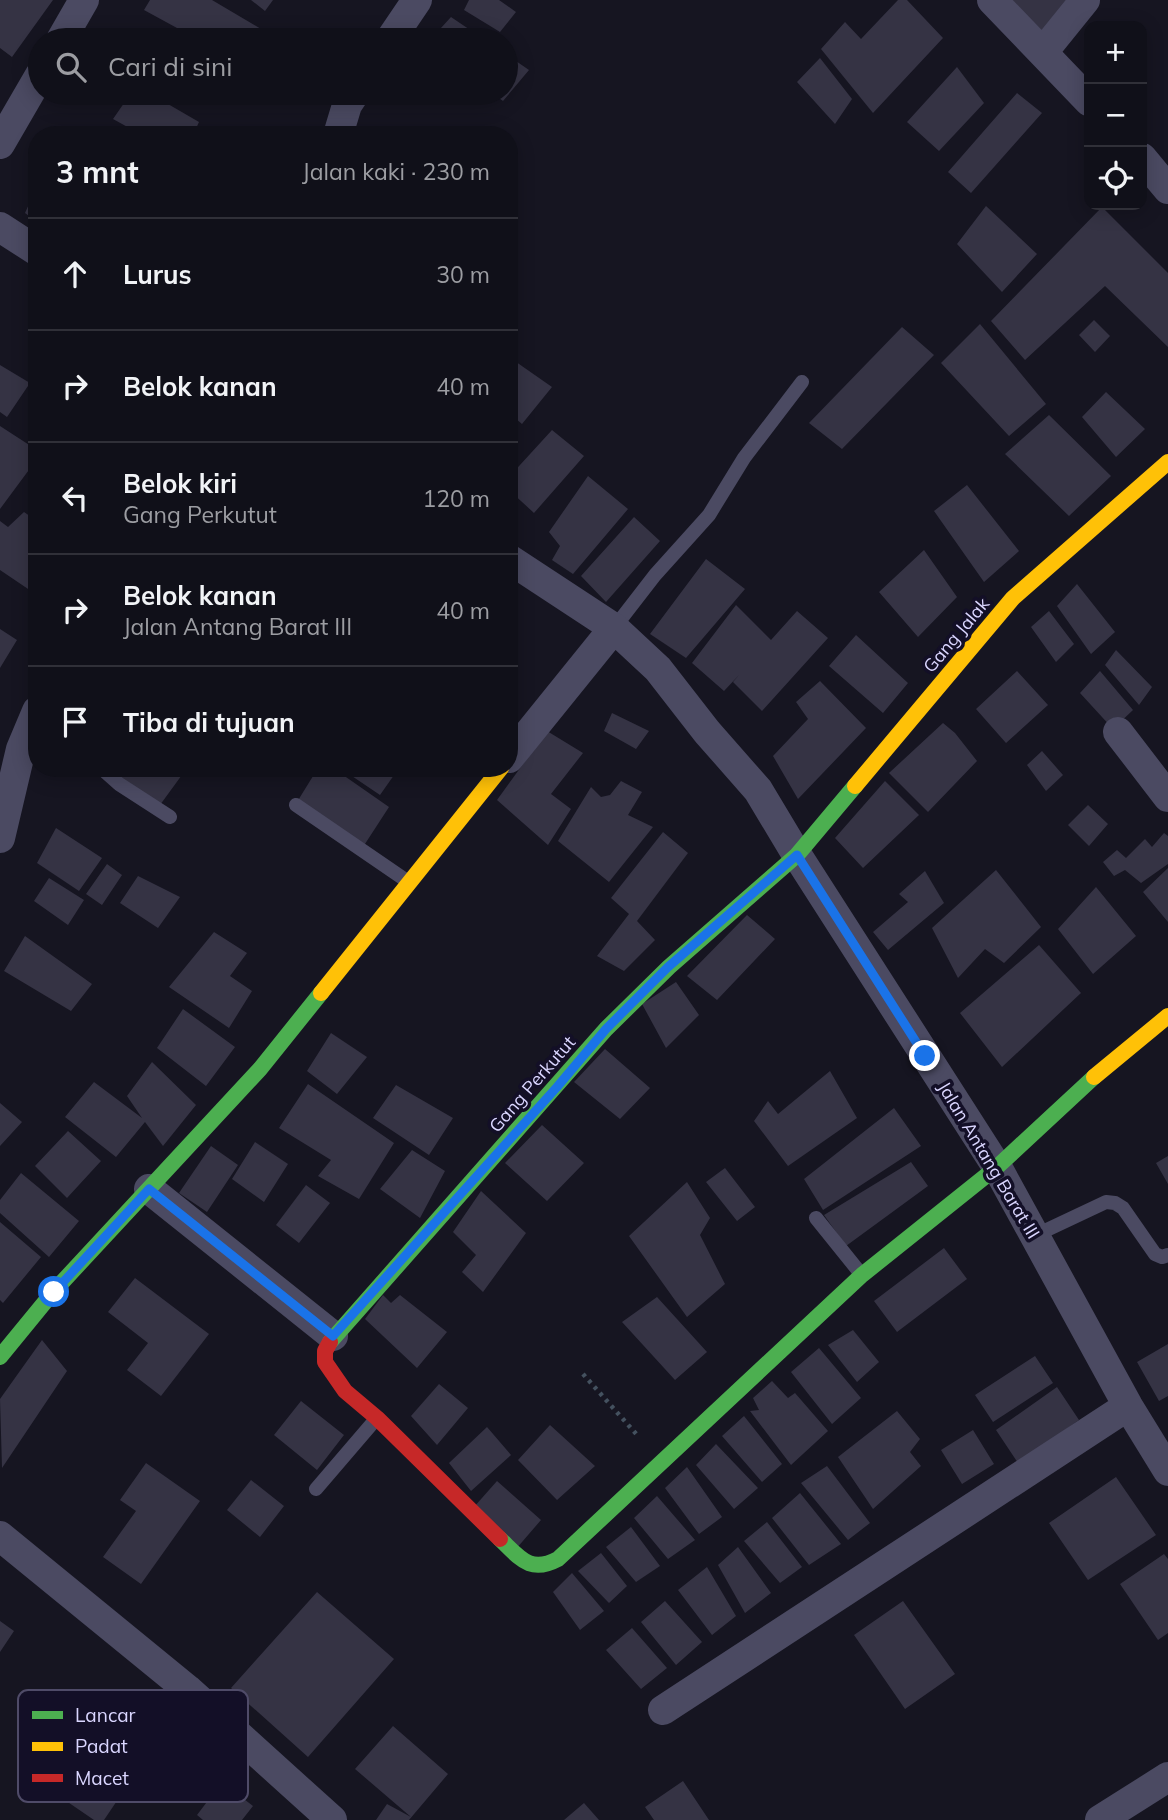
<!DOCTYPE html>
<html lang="id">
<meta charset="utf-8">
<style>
:root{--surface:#101019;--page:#191922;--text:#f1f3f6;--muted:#9c9da2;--line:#303038}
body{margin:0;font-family:Mulish,sans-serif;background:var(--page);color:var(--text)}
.controls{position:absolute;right:21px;top:21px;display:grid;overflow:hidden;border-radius:14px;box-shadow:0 4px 18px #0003}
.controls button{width:63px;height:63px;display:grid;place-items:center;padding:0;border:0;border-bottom:2px solid var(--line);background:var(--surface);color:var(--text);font:35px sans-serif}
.stop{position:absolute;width:21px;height:21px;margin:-16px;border:5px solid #1a73e8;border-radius:50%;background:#fff}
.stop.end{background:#1a73e8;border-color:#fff;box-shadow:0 2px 7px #0008}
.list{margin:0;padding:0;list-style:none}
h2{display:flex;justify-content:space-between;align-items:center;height:91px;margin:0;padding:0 28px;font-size:30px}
h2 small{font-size:23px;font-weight:400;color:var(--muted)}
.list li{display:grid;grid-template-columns:46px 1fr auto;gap:21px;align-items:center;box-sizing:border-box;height:112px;padding:0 28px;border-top:2px solid var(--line)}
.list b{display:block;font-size:26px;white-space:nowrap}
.list p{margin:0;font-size:23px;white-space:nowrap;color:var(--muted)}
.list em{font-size:23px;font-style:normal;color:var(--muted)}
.icon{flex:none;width:38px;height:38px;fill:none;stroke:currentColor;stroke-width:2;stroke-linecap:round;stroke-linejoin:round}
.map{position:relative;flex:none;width:1168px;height:1820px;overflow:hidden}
.search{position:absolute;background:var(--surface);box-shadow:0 4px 18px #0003;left:28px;top:28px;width:490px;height:77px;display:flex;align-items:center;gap:18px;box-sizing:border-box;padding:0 24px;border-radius:38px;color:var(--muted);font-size:26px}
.panel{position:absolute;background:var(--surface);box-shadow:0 4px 18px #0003;left:28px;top:126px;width:490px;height:651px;border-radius:28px}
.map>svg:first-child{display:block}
.building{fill:#353344}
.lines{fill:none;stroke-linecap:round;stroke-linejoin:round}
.path{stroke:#44515f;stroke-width:4.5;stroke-dasharray:3.5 5;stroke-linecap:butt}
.lane{stroke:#4b4a62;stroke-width:14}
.street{stroke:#4b4a62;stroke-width:30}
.fast{stroke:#4caf50;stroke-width:16}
.slow{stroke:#ffc107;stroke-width:16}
.jam{stroke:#c62828;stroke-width:16}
.route{stroke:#1a73e8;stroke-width:9}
.labels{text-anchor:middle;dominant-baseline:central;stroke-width:7;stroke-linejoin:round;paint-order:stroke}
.street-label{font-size:18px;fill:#dad6ff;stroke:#130f27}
.key{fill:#130f27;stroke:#4f4b68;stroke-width:2}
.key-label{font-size:19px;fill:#dad6ff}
</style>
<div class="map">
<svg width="1168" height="1820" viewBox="0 0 1168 1820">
<rect width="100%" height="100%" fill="#161521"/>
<!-- building -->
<path class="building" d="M0,0H53L12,57L0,48Z
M150,0H212L261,29L254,40H199L144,10Z
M251,0H273L265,11Z
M469,0H499L516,12L500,32L464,10Z
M898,0H907L943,38L873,113L821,49L845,22L861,39Z
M1005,0H1068L1041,32Z
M451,17L485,40H430Z
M506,54L529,70L503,101L492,93H506Z
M820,58L852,99L835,124L797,82Z
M957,67L984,103L939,151L907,122Z
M131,93H149L199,122L193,135H142L113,119Z
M1017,93L1042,113L971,193L948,172Z
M37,186V222L25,213Z
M986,206L1037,254L1002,292L957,244Z
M1102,207L1168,273V347L1105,286L1025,360L991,321Z
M1094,320L1110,336L1095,352L1079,335Z
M980,324L1046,404L1009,436L941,363Z
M902,327L934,355L842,449L809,423Z
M509,357L552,387L522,424L509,413Z
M0,365L30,383L7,417L0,412Z
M1106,392L1145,429L1116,457L1082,417Z
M1049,415L1111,476L1069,516L1005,454Z
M0,426L37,450V459L0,509Z
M552,430L584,456L534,513L509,490V477Z
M588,476L628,509L573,574L552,560L560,546L549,532Z
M967,485L1019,551L984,582L934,511Z
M24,512L37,521V590L34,593L0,570V521L8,527Z
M634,517L660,541L606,602L581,576Z
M924,550L957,597L918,637L879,592Z
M706,559L745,589L686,658L650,634Z
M1077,584L1115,632L1091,654L1057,606Z
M736,605L771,640L797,611L828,638L762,711L733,682L739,675L724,691L692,663Z
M1049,611L1074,644L1056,662L1031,627Z
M0,629L17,640L0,668Z
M856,635L908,683L883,713L829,666Z
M1116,650L1152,687L1139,705L1105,665Z
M1017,671L1048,705L1006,743L976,709Z
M1100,671L1133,710L1113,729L1080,693Z
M820,681L866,728L798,799L773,756L808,719L796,702Z
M612,713L649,731L636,749L604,731Z
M943,723L955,733L977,761L928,812L889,773Z
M547,731L583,753L551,794L571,809L548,845L497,800Z
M1042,751L1063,775L1046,791L1027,765Z
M118,768H187L160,805L113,775Z
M318,768H333L389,807L363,847L297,802Z
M340,768H399L380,795Z
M621,781L642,792L628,815L653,827L609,882L558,841L591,787L601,797L610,795Z
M885,781L919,815L863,868L835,838Z
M1088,805L1108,824L1089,846L1068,825Z
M56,828L102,858L79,891L37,863Z
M663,832L688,853L637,921L655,940L624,971L597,956L629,914L611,898Z
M1164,833L1168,836V864L1141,883L1125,870L1114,876L1103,862L1117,850L1126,858L1145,839L1152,847Z
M107,864L122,875L102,905L86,894Z
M1168,868V922L1143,892Z
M996,870L1041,927L1004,963L985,949L958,978L932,928Z
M925,871L944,903L888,950L873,932L908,902L899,894Z
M138,876L180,897L158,928L120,903Z
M49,878L84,900L68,925L34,901Z
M1096,887L1136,936L1093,974L1058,929Z
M747,915L775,939L717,1000L687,976Z
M214,932L247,953L230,976L252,991L229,1028L169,987Z
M25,936L92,984L71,1011L4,971Z
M1039,945L1081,993L1002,1067L960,1013Z
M676,982L699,1015L666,1048L642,1004Z
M183,1009L235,1047L206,1086L157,1048Z
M331,1033L367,1057L337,1094L307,1071Z
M605,1049L650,1088L620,1119L574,1082Z
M152,1062L196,1105L163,1146L145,1122L116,1157L65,1117L94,1082L142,1118L127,1096Z
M830,1071L857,1118L788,1166L754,1121L768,1101L778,1114Z
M308,1084L394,1143L359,1199L318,1176L331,1160L279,1128Z
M396,1085L453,1118L429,1155L373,1118Z
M0,1103L22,1122L0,1146Z
M894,1108L921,1146L823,1210L804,1179Z
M542,1125L584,1163L547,1201L505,1163Z
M68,1131L101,1161L67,1198L35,1166Z
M255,1142L288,1164L264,1202L232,1179Z
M211,1146L238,1165L207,1212L179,1193Z
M412,1150L445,1171L420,1218L380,1189Z
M1168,1156V1184L1156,1163Z
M911,1162L928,1186L846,1246L824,1215Z
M725,1168L755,1207L737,1221L706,1182Z
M21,1173L79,1221L49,1257L0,1213V1200Z
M687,1182L710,1218L700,1235L725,1284L687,1317L629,1236Z
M306,1185L330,1203L299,1243L276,1225Z
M481,1191L526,1233L483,1292L462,1272L476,1255L453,1232Z
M0,1222L41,1257L3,1303L0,1300Z
M944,1248L967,1279L897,1332L874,1301Z
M135,1278L209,1334L161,1396L127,1370L148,1343L108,1312Z
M383,1295L391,1303L400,1295L447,1332L417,1368L365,1319Z
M657,1297L707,1352L675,1380L622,1322Z
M853,1330L879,1362L857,1382L828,1345Z
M42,1340L67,1371L2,1468L0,1399Z
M1168,1344V1396L1159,1401L1137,1362Z
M819,1348L861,1398L832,1424L791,1372Z
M1035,1356L1053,1383L993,1422L975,1395Z
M772,1381L788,1398L795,1393L828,1431L791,1465L750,1411L759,1410L753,1398Z
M439,1384L468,1408L437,1445L411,1416Z
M1057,1387L1079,1420L1018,1463L996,1430Z
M301,1401L344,1435L317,1470L274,1435Z
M897,1411L920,1439L910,1452L921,1466L873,1509L838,1457Z
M744,1416L782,1464L762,1482L722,1436Z
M550,1425L595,1466L557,1500L518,1460Z
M487,1427L511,1455L471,1491L449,1463Z
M973,1430L994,1464L962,1484L941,1450Z
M716,1444L758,1488L734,1509L696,1465Z
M146,1463L200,1501L141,1584L103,1557L136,1511L120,1500Z
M827,1466L870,1523L848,1540L801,1483Z
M687,1467L722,1517L699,1534L665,1488Z
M1116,1477L1156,1535L1088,1580L1049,1523Z
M251,1480L284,1506L260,1537L227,1510Z
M497,1481L541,1520L516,1549L474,1507Z
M800,1493L841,1544L809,1565L772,1518Z
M657,1496L695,1540L668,1559L634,1518Z
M767,1522L802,1567L780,1583L744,1541Z
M631,1527L660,1566L636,1582L606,1547Z
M738,1547L771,1593L745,1613L718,1565Z
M601,1553L627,1586L609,1603L578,1571Z
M1164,1554L1168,1559V1633L1158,1640L1120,1584Z
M707,1567L736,1616L712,1635L678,1590Z
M572,1573L604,1611L580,1630L553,1592Z
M317,1592L394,1659L308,1757L231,1688Z
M665,1601L702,1642L676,1665L641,1622Z
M903,1601L955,1674L905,1709L854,1635Z
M0,1621L14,1631L0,1652Z
M632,1628L667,1668L641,1689L606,1650Z
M106,1719L152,1749L104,1820H94L56,1794Z
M393,1726L448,1774L409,1820H376L387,1804L411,1817L355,1769Z
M683,1781L709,1820H654L645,1807Z
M222,1782L253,1806L242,1820H203L197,1815Z
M584,1803L599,1820H564Z"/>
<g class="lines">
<!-- path -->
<path class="path" d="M583,1374L638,1436"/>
<!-- lane -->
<path class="lane" d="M614,628L655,575L709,515L744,458L802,382
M101,768L119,784L170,817
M296,805L407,881
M816,1218L861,1274
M1036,1235L1106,1202L1115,1203L1123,1208L1155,1254L1162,1257L1168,1255
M316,1489L376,1419"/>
<!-- street -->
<path class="street" d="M992,0L1089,101
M61,40L84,0
M390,40L417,0
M1043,52L1085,0
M338,135L347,105L355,93
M0,144L40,75
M1142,158L1168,189
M0,227L37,251
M509,559L614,628L658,669L707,732L758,790L797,855L997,1167L1128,1406L1168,1471
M1118,732L1168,797
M509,758L614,628
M0,838L21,749L37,711
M149,1189L333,1336
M0,1536L187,1689L332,1820
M663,1710L1128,1406
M1100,1820L1168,1777"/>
<!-- fast -->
<path class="fast" d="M330,1342L606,1029L669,967L797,855L855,786
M0,1357L54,1291L260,1069L321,993
M500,1539C520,1558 530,1574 558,1559L862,1275L997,1167L1094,1077"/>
<!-- slow -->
<path class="slow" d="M855,786L1013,598L1168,462
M321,993L501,768
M1094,1077L1168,1016"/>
<!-- jam -->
<path class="jam" d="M330,1342L325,1351V1362L345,1391L377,1418L500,1539"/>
</g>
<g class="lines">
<!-- route -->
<path class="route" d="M54,1292L149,1189L333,1336L557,1087L606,1029L668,967L797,855L925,1056"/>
</g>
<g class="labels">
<!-- street labels -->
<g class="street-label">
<text transform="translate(956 635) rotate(-50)">Gang Jalak</text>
<text transform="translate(532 1084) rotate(-49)">Gang Perkutut</text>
<text transform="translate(989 1160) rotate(59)">Jalan Antang Barat III</text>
</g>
</g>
<!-- legend -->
<rect x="18" y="1690" width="230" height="112" rx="10" class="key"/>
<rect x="32" y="1711" width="31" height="8" fill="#4caf50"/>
<rect x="32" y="1742" width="31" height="9" fill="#ffc107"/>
<rect x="32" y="1774" width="31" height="8" fill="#c62828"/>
<g class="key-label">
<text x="75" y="1722">Lancar</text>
<text x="75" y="1753">Padat</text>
<text x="75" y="1785">Macet</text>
</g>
</svg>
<div class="controls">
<button>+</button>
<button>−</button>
<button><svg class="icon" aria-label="locate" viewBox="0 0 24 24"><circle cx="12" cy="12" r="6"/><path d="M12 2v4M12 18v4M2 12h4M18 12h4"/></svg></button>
</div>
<div class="stop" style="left:54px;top:1292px"></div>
<div class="stop end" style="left:925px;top:1056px"></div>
<div class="search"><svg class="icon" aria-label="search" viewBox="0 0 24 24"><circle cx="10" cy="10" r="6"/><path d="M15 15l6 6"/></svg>Cari di sini</div>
<section class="panel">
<h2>3 mnt<small>Jalan kaki · 230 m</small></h2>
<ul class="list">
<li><svg class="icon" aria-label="ahead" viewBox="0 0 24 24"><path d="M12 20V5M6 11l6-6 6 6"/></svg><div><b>Lurus</b></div><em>30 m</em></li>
<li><svg class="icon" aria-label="right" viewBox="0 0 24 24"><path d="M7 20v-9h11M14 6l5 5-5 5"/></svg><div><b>Belok kanan</b></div><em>40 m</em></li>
<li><svg class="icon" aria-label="left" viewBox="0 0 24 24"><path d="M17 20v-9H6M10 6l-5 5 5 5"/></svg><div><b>Belok kiri</b><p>Gang Perkutut</p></div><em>120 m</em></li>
<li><svg class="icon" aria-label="right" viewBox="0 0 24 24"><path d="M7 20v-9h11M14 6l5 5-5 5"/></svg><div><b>Belok kanan</b><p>Jalan Antang Barat III</p></div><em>40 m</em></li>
<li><svg class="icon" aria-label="arrive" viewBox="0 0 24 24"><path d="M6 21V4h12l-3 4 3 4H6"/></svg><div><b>Tiba di tujuan</b></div></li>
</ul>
</section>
</div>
